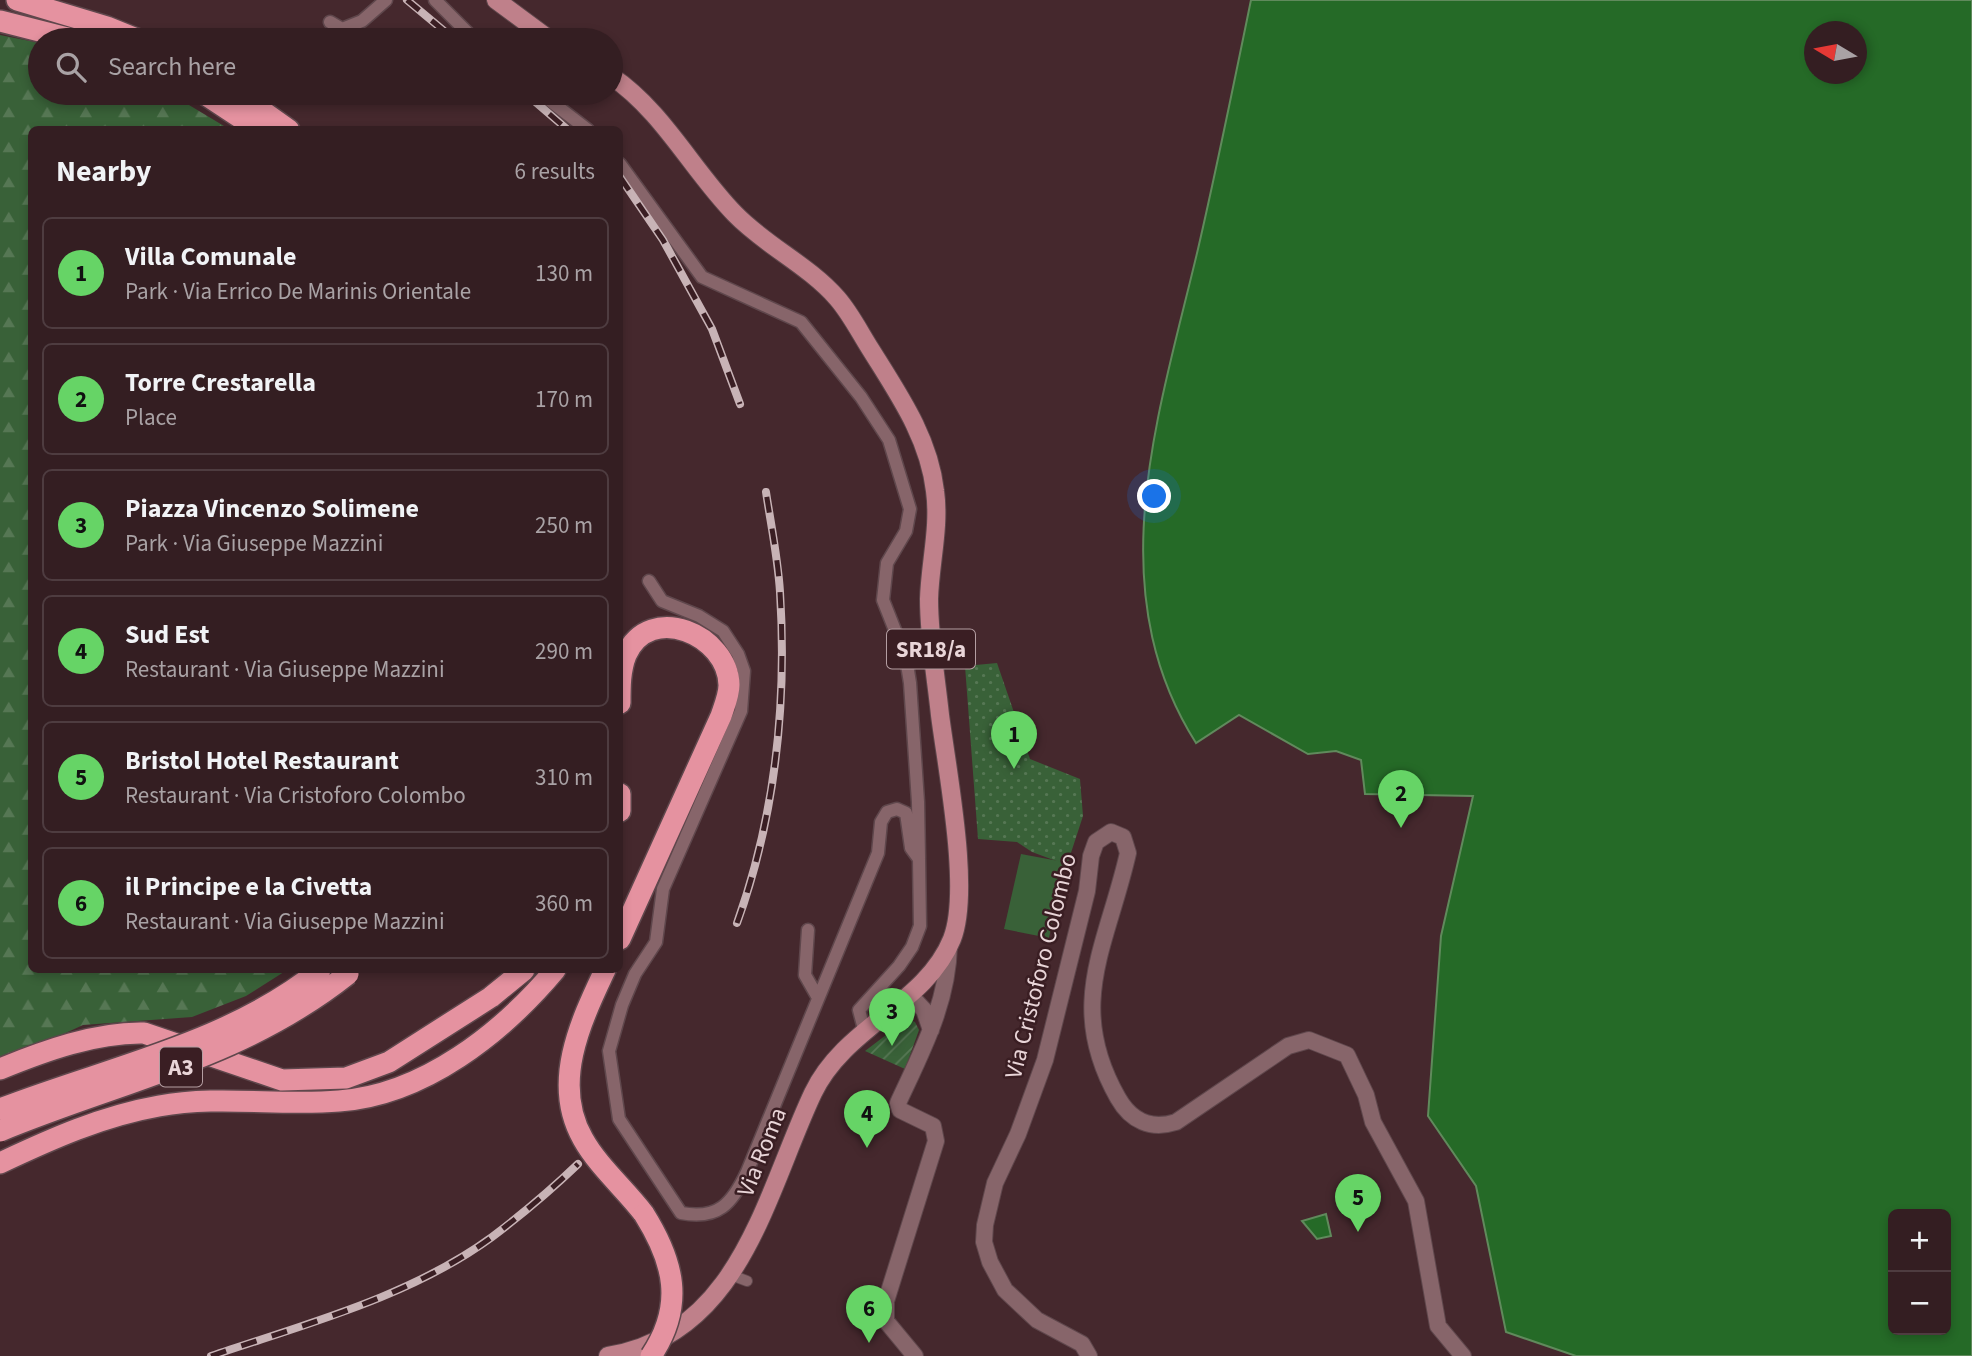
<!DOCTYPE html>
<meta charset="utf-8">
<style>
:root{--surface:#341e22;--page:#3f2b2f;--text:#f1f3f6;--muted:#a9a2a5;--line:#4e3c40;--accent:#66d466}
body{margin:0;font-family:"Source Sans 3",sans-serif;background:var(--page);color:var(--text)}
.controls{position:absolute;right:21px;bottom:21px;display:grid;overflow:hidden;border-radius:10px;box-shadow:0 4px 10px #0003}
.controls button{width:63px;height:63px;display:grid;place-items:center;padding:0;border:0;border-bottom:2px solid var(--line);background:var(--surface);color:var(--text);font:35px sans-serif}
.compass{position:absolute;left:1804px;top:21px;width:63px;height:63px;border-radius:50%;background:var(--surface);box-shadow:0 4px 10px #0003;rotate:280deg}
.you{position:absolute;left:1155px;top:497px;width:24px;height:24px;margin:-18px;border:5px solid #fff;border-radius:50%;background:#1a73e8;box-shadow:0 0 0 10px #1a73e833}
.badge{display:grid;place-items:center;width:46px;height:46px;border-radius:50%;background:var(--accent);color:#111;font-size:23px;font-weight:700}
.pin{position:absolute;translate:-50% -58px;filter:drop-shadow(0 2px 4px #0008)}
.pin::after{content:'';position:absolute;top:37px;width:24px;height:21px;background:inherit;clip-path:polygon(0 0,100% 0,50% 100%)}
.list{margin:0;padding:0;list-style:none}
h2{display:flex;justify-content:space-between;align-items:center;height:91px;margin:0;padding:0 28px;font-size:30px}
h2 small{font-size:23px;font-weight:400;color:var(--muted)}
.list li{display:grid;grid-template-columns:46px 1fr auto;gap:21px;align-items:center;box-sizing:border-box;height:112px;margin:0 14px 14px;padding:0 14px;border:2px solid var(--line);border-radius:10px}
.list b{display:block;font-size:26px;white-space:nowrap}
.list p{margin:0;font-size:23px;white-space:nowrap;color:var(--muted)}
.list em{font-size:23px;font-style:normal;color:var(--muted)}
.icon{flex:none;width:38px;height:38px;fill:none;stroke:currentColor;stroke-width:2;stroke-linecap:round;stroke-linejoin:round}
.map{position:relative;flex:none;width:1972px;height:1356px;overflow:hidden}
.search{position:absolute;background:var(--surface);box-shadow:0 4px 10px #0003;left:28px;top:28px;width:595px;height:77px;display:flex;align-items:center;gap:18px;box-sizing:border-box;padding:0 24px;border-radius:38px;color:var(--muted);font-size:26px}
.panel{position:absolute;background:var(--surface);box-shadow:0 4px 10px #0003;left:28px;top:126px;width:595px;height:847px;border-radius:10px}
.map>svg:first-child{display:block}
.forest{fill:url(#forest-firs)}
.park{fill:url(#park-dots)}
.garden{fill:url(#garden-furrows)}
.pitch{fill:#396138}
.water{fill:#256a27;stroke:#608a5c;stroke-width:2;fill-rule:evenodd}
.lines{fill:none;stroke-linecap:round;stroke-linejoin:round}
.pedestrian-casing{stroke:#5f474c;stroke-width:12}
.minor-casing{stroke:#5f474c;stroke-width:15}
.tertiary-casing{stroke:#5f474c;stroke-width:18}
.primary-casing{stroke:#5f474c;stroke-width:20}
.motorway-casing{stroke:#5f474c;stroke-width:24}
.pedestrian{stroke:#87656a;stroke-width:10}
.minor{stroke:#87656a;stroke-width:12}
.tertiary{stroke:#87656a;stroke-width:16}
.primary{stroke:#bf808a;stroke-width:18}
.motorway{stroke:#e592a0;stroke-width:21}
.rail-casing{stroke:#c8b3b6;stroke-width:8}
.rail{stroke:#3a1e23;stroke-width:5;stroke-dasharray:16;stroke-linecap:butt}
.motorway-bridge-casing{stroke:#5f474c;stroke-width:24;stroke-linecap:butt}
.motorway-bridge{stroke:#e592a0;stroke-width:21}
.labels{text-anchor:middle;dominant-baseline:central;stroke-width:5;stroke-linejoin:round;paint-order:stroke}
.shield{fill:#3a1e23;stroke:#b49ea2;stroke-width:2}
.shield-label{font-size:23px;font-weight:bold;fill:#e9d5d8}
.street-label{font-size:24px;fill:#e9d5d8;stroke:#3a1e23}
</style>
<div class="map">
<svg width="1972" height="1356" viewBox="0 0 1972 1356">
<defs>
<pattern id="forest-firs" width="22" height="20" patternUnits="userSpaceOnUse" patternTransform="scale(1.75)"><rect width="22" height="20" fill="#396138"/><path d="M5 1l3.5 6h-7zM16 11l3.5 6h-7z" fill="#567754"/></pattern>
<pattern id="park-dots" width="8" height="8" patternUnits="userSpaceOnUse" patternTransform="scale(1.75)"><rect width="8" height="8" fill="#396138"/><path d="M2 2h.1M6 6h.1" fill="none" stroke="#567754" stroke-width="1.8" stroke-linecap="round"/></pattern>
<pattern id="garden-furrows" width="10" height="10" patternUnits="userSpaceOnUse" patternTransform="scale(1.75)"><rect width="10" height="10" fill="#396138"/><path d="M-1 1l2-2M0 10L10 0M9 11l2-2" fill="none" stroke="#567754"/></pattern>
</defs>
<rect width="100%" height="100%" fill="#45282d"/>
<!-- forest -->
<path class="forest" d="M0,35L40,43V93H169L229,129L32,130V970H287L246,996L192,1017L83,1025L0,1063Z"/>
<!-- park -->
<path class="park" d="M997,663L1030,759L1080,779L1083,816L1067,865L1032,852L1017,842L978,839L965,666Z"/>
<!-- garden -->
<path class="garden" d="M907,1019L915,1022L919,1030L905,1069L865,1051Z"/>
<!-- pitch -->
<path class="pitch" d="M1021,854L1064,862L1049,938L1004,929Z"/>
<!-- water -->
<path class="water" d="M1251,0H1972V1356H1576L1506,1332L1476,1186L1428,1116L1441,936L1473,796L1365,794L1361,760L1336,751L1308,754L1239,715L1196,743C1098,588 1159,414 1198,249C1217,167 1234,83 1251,0ZM1814,32H1856V74H1814ZM1893,1214H1946V1330H1893Z
M1326,1214L1331,1236L1317,1239L1302,1221Z"/>
<g class="lines">
<!-- pedestrian casing -->
<g class="pedestrian-casing">
<path id="pedestrian" d="M731,1275L747,1281"/>
</g>
<!-- minor casing -->
<g class="minor-casing">
<path id="minor" d="M435,0L475,40
M330,22L342,29L362,21L386,0
M540,93L588,130
M620,164L702,277L801,322L861,397L889,440L910,509L906,531L887,563L883,600L906,658L910,683L918,802L919,858
M649,581L662,601L699,616L723,631L738,654L744,671L741,711L663,889L656,942L635,974L622,1005L609,1051L619,1119L681,1213C718,1220 732,1204 747,1172L878,853L881,822L887,812L897,809L906,813L911,848L919,859L920,926L912,947L899,966L859,1010L864,1029
M808,930L805,975L817,996"/>
</g>
<!-- tertiary casing -->
<g class="tertiary-casing">
<path id="tertiary" d="M909,994L924,1010L931,1030
M915,1356L886,1321V1301L936,1141L933,1126L900,1110L898,1103C922,1051 948,1003 949,945
M1089,1356L1082,1344L1037,1320L1005,1290L990,1262L984,1242L985,1225L995,1183L1018,1134L1045,1060L1087,891L1091,856L1096,842L1111,832L1123,837L1128,853C1107,946 1065,1005 1118,1098C1131,1121 1151,1130 1176,1122L1288,1046L1309,1040L1347,1055L1366,1095L1373,1122L1416,1201L1438,1326L1463,1356"/>
</g>
<!-- primary casing -->
<g class="primary-casing">
<path id="primary" d="M496,0L550,40
M608,1356C740,1335 765,1195 813,1093C845,1026 926,1004 952,939C971,891 947,770 940,715C936,677 929,638 929,599C930,563 940,527 935,491C929,438 899,395 871,350C860,333 851,314 837,298C808,265 766,246 735,214C692,170 663,111 611,76"/>
</g>
<!-- motorway casing -->
<g class="motorway-casing">
<path id="motorway" d="M17,0L107,27L139,40
M0,21L75,40
M203,93L259,130
M237,93L289,130
M620,703C620,687 620,670 626,655C650,601 728,635 729,685C729,695 724,707 721,716L620,939
M620,794V811
M605,970C581,1021 551,1083 583,1139C598,1166 625,1189 644,1214
M0,1069C44,1051 96,1032 144,1033L282,1080L346,1078L389,1062L491,997L524,970
M0,1163C51,1139 102,1116 159,1106C218,1095 279,1106 339,1101C424,1095 502,1033 555,970"/>
</g>
<!-- pedestrian -->
<use href="#pedestrian" class="pedestrian"/>
<!-- minor -->
<use href="#minor" class="minor"/>
<!-- tertiary -->
<use href="#tertiary" class="tertiary"/>
<!-- primary -->
<use href="#primary" class="primary"/>
<!-- motorway -->
<use href="#motorway" class="motorway"/>
<!-- rail casing -->
<g class="rail-casing">
<path id="rail" d="M407,0L455,40
M525,93L568,130
M620,177L663,240L712,329L740,404
M737,923C775,817 787,704 780,592C778,559 771,525 766,492
M211,1356C305,1324 410,1297 492,1237C521,1215 551,1190 578,1164"/>
</g>
<!-- rail -->
<use href="#rail" class="rail"/>
<!-- motorway-bridge casing -->
<g class="motorway-bridge-casing">
<path id="motorway-bridge" d="M0,1109C108,1067 228,1044 320,970
M0,1131C123,1080 241,1059 348,974
M644,1214C674,1262 685,1305 651,1356"/>
</g>
<!-- motorway-bridge -->
<use href="#motorway-bridge" class="motorway-bridge"/>
</g>
<g class="labels">
<!-- shield labels -->
<g class="shield">
<rect x="887" y="629.5" width="88" height="39" rx="5"/>
<rect x="160" y="1047.5" width="42" height="39" rx="5"/>
</g>
<g class="shield-label">
<text x="931" y="649">SR18/a</text>
<text x="181" y="1067">A3</text>
</g>
<!-- street labels -->
<g class="street-label">
<text transform="translate(1041 966) rotate(-76)">Via Cristoforo Colombo</text>
<text transform="translate(762 1152) rotate(-68)">Via Roma</text>
</g>
</g>
</svg>
<div class="controls">
<button>+</button>
<button>−</button>
</div>
<svg class="compass" viewBox="-18 -18 36 36"><path d="M0-13l5 13h-10z" fill="#e53935"/><path d="M0 13l5-13h-10z" fill="#a9a2a5"/></svg>
<div class="you"></div>
<div class="pin badge" style="left:1014px;top:769px">1</div>
<div class="pin badge" style="left:1401px;top:828px">2</div>
<div class="pin badge" style="left:892px;top:1046px">3</div>
<div class="pin badge" style="left:867px;top:1148px">4</div>
<div class="pin badge" style="left:1358px;top:1232px">5</div>
<div class="pin badge" style="left:869px;top:1343px">6</div>
<div class="search"><svg class="icon" aria-label="search" viewBox="0 0 24 24"><circle cx="10" cy="10" r="6"/><path d="M15 15l6 6"/></svg>Search here</div>
<section class="panel">
<h2>Nearby<small>6 results</small></h2>
<ul class="list">
<li><span class="badge">1</span><div><b>Villa Comunale</b><p>Park · Via Errico De Marinis Orientale</p></div><em>130 m</em></li>
<li><span class="badge">2</span><div><b>Torre Crestarella</b><p>Place</p></div><em>170 m</em></li>
<li><span class="badge">3</span><div><b>Piazza Vincenzo Solimene</b><p>Park · Via Giuseppe Mazzini</p></div><em>250 m</em></li>
<li><span class="badge">4</span><div><b>Sud Est</b><p>Restaurant · Via Giuseppe Mazzini</p></div><em>290 m</em></li>
<li><span class="badge">5</span><div><b>Bristol Hotel Restaurant</b><p>Restaurant · Via Cristoforo Colombo</p></div><em>310 m</em></li>
<li><span class="badge">6</span><div><b>il Principe e la Civetta</b><p>Restaurant · Via Giuseppe Mazzini</p></div><em>360 m</em></li>
</ul>
</section>
</div>
